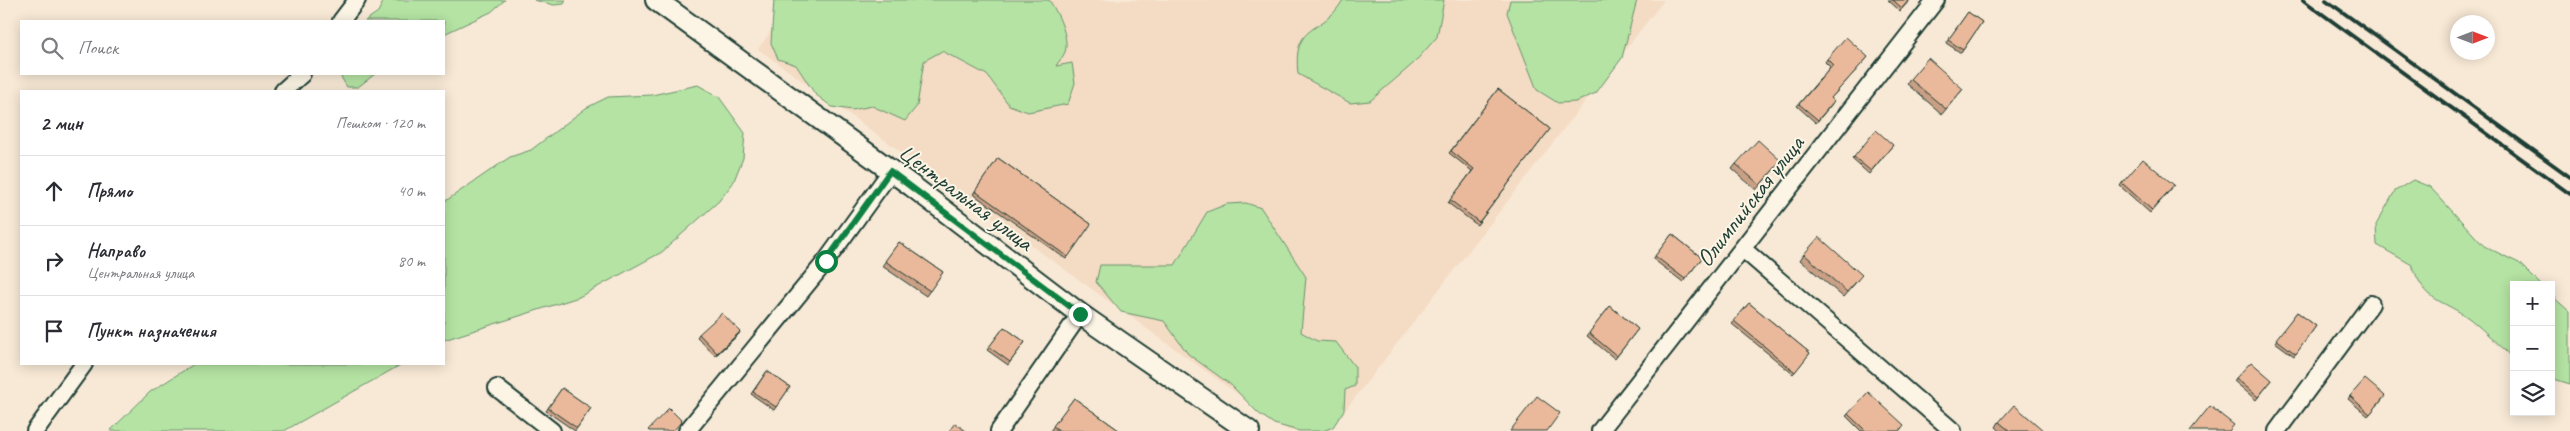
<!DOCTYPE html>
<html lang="ru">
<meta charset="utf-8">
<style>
:root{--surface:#fff;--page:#f7f7f7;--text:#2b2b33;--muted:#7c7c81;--line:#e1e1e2}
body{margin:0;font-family:Caveat,sans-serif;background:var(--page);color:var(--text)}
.controls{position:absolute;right:15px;bottom:15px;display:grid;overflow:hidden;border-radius:0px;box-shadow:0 2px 12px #0003}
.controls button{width:45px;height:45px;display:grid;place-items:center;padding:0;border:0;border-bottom:1px solid var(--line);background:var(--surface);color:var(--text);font:25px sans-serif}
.compass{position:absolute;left:2450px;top:15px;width:45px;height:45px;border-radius:50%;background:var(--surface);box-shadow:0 2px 12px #0003;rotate:90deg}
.stop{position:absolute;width:15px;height:15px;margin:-11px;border:4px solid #0b8043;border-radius:50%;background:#fff}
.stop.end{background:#0b8043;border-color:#fff;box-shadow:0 1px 5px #0008}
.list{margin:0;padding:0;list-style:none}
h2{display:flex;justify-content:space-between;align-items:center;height:65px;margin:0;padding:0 20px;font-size:21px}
h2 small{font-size:16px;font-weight:400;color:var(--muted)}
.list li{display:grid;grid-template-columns:32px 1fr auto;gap:15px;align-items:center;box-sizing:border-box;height:70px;padding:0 20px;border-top:1px solid var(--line)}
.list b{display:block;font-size:19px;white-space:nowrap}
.list p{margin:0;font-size:16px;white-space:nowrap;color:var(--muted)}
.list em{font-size:16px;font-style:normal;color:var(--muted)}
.icon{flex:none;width:28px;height:28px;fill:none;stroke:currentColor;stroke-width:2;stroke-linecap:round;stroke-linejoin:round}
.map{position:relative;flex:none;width:2570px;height:431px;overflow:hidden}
.search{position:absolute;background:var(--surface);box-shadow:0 2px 12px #0003;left:20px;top:20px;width:425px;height:55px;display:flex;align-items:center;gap:12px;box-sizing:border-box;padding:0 18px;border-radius:0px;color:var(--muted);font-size:19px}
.panel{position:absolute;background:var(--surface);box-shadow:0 2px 12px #0003;left:20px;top:90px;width:425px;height:275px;border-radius:0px}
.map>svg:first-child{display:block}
.built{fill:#f4dbc4}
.green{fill:#b4e3a3;stroke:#6a906c}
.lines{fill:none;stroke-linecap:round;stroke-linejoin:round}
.minor-casing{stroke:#1f3d34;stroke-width:20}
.tertiary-casing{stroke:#1f3d34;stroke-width:24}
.minor{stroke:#fcf5e5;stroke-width:16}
.tertiary{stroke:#fcf5e5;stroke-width:20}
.rail{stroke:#1f3d34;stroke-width:4}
.wall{fill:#c99f85;stroke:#1f3d34}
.shaded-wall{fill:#a4826c;stroke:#1f3d34}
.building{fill:#eab99b;stroke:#1f3d34}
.route{stroke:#0b8043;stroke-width:6}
.labels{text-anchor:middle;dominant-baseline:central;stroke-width:4;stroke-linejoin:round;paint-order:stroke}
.street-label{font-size:24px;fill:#1f3d34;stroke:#fcf5e5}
</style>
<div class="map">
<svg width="2570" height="431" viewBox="0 0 2570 431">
<rect width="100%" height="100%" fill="#f8e9d6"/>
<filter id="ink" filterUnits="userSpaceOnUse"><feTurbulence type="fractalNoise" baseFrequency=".02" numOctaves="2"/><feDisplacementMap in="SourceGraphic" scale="10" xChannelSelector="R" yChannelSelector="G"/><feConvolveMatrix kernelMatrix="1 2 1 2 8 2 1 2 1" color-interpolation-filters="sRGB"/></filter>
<g filter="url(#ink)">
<!-- built -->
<path class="built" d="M793,0H1664L1329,431H1289L758,49Z"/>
<!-- green -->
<path class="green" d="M384,0H505L491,12L444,34V21H365L378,12Z
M534,0H566L564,4L554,5Z
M774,0H1049C1057,11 1070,38 1065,52C1063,57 1059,61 1056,66L1072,63L1075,83L1068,104L1028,112L1009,105L987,75L942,51L924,61L917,106L905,121L872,106L852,110L832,107L815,94L796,65L778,59L771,43Z
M1343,0H1444L1437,37L1414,63L1370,101L1350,103L1298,74C1292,21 1322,36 1343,0Z
M1510,0H1637L1622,58L1596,93L1576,102L1558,103L1537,90L1507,13Z
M341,74H375L358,87H347L341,77Z
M698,85L719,97L745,133L743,158L733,183L719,201L662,252L579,297L444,340V202L510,157L531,150L586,108L608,97L652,95Z
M2413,180L2430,187L2484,246L2519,263L2541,285H2514V359C2499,346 2485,331 2470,319C2441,298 2426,304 2412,265L2377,245L2376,225L2395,191Z
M1246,203L1261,208L1306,277L1301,332L1317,341L1336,342L1355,367V386L1345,390L1344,410L1333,427L1323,431H1299L1274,424L1258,413L1231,385L1188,354L1164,321L1121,312L1096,282L1100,265H1175L1207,212L1227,204Z
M2551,295L2570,312V384L2551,378Z
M194,364H402L284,431H110L150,392Z"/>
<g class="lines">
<!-- minor casing -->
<g class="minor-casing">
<path id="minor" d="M341,21L357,0
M283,91L302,74
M1743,249L1953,431
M497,388L552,431
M35,431L84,364
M687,431L826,261L891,171
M999,431L1080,314
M1600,431L1936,0
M2277,431L2371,304"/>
</g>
<!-- tertiary casing -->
<g class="tertiary-casing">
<path id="tertiary" d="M656,0L912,186L1080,314L1249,431"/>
</g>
<!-- minor -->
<use href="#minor" class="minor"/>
<!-- tertiary -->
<use href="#tertiary" class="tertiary"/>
<!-- rail -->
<path class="rail" d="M2303,0L2570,194
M2326,0L2570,177"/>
</g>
<!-- wall -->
<path class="wall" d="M1888,0H1910L1900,11Z
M1968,12L1982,22L1961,53L1946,43Z
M1868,57L1831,98L1832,104L1816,123L1797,106L1830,67L1825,62L1827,59Z
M1910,79L1963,89L1942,114L1907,84Z
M1498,89L1550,129L1477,225L1448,203L1472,171L1449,153Z
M1893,145L1869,174L1852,159L1854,157Z
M998,158L1091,224L1066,259L973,194Z
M1781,161L1756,190L1732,169L1736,164Z
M2122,183L2172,188L2150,213L2120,186Z
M1672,234L1702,258L1683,282L1653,259Z
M899,242L943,272L926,296L882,266Z
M1804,254L1858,280L1843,297L1800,260Z
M1749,303L1810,353L1793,374L1732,324Z
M1610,306L1638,329L1615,359L1587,336Z
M2297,312L2316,326L2294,356L2275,342Z
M1004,327L1025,342L1008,365L987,350Z
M740,332L738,335L715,356L697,337L699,334Z
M767,371L790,387L774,410L751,394Z
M2236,378L2272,380L2256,400L2234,381Z
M562,388L591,408L575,431L546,411Z
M2350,396L2383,399L2368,416L2348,399Z
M1074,398L1120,431H1050Z
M1848,414L1902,428L1899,431H1861L1846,416Z
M1999,422L2044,431H2000L1996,427Z"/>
<!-- shaded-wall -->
<path class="shaded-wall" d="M740,332L738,335L715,356L717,353Z"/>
<!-- building -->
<path class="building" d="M1893,0H1909L1902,8Z
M1968,12L1982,22L1963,50L1948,40Z
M1846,37L1868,57L1831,98L1834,101L1818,120L1799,104L1833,65L1827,59Z
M1928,58L1963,89L1946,109L1910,79Z
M1498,89L1550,129L1479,222L1450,200L1474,169L1451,151Z
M1876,130L1893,145L1871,171L1854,157Z
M1758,140L1781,161L1760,185L1736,164Z
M998,158L1091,224L1068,257L975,191Z
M2143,159L2174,185L2152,210L2122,183Z
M1672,234L1702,258L1685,279L1655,256Z
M1819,237L1862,275L1847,292L1804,254Z
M899,242L943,272L930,291L885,261Z
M1749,303L1810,353L1795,372L1734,321Z
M1610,306L1638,329L1617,356L1589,333Z
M2297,312L2316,326L2296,354L2276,339Z
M722,313L740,332L717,353L699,334Z
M1004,327L1025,342L1010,362L989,347Z
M2251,362L2272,380L2258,397L2236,378Z
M767,371L790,387L776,407L753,392Z
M2365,379L2385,396L2370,414L2350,396Z
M562,388L591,408L577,428L548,408Z
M1868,392L1904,425L1899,431H1866L1848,414Z
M1537,396L1560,413L1547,431H1510Z
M1074,398L1120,431H1060L1053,426Z
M2014,405L2044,431H2010L1999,422Z
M2210,406L2234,425L2229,431H2190Z
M669,408L682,421L673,431H649L648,430Z
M955,423L966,431H949Z"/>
</g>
<g class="lines" filter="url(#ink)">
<!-- route -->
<path class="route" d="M826,261L890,171L1080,314"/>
</g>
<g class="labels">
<!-- street labels -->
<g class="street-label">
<text transform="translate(966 197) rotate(37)">Центральная улица</text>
<text transform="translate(1750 201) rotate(-52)">Олимпийская улица</text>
</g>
</g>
</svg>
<div class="controls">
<button>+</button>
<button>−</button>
<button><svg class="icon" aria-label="layers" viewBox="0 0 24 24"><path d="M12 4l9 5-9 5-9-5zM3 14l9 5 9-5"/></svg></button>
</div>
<svg class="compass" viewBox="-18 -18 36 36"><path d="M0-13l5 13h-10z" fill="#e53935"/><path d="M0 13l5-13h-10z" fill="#7c7c81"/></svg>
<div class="stop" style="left:826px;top:261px"></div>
<div class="stop end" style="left:1080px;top:314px"></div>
<div class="search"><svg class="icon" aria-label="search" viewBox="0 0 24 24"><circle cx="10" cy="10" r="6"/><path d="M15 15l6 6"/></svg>Поиск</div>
<section class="panel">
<h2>2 мин<small>Пешком · 120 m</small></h2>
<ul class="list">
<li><svg class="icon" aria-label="ahead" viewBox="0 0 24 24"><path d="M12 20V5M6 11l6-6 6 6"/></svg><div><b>Прямо</b></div><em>40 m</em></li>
<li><svg class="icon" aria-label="right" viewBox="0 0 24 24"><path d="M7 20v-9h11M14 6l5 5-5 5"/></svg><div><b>Направо</b><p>Центральная улица</p></div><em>80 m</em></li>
<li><svg class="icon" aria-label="arrive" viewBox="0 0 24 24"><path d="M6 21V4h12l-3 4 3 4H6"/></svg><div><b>Пункт назначения</b></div></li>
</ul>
</section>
</div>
